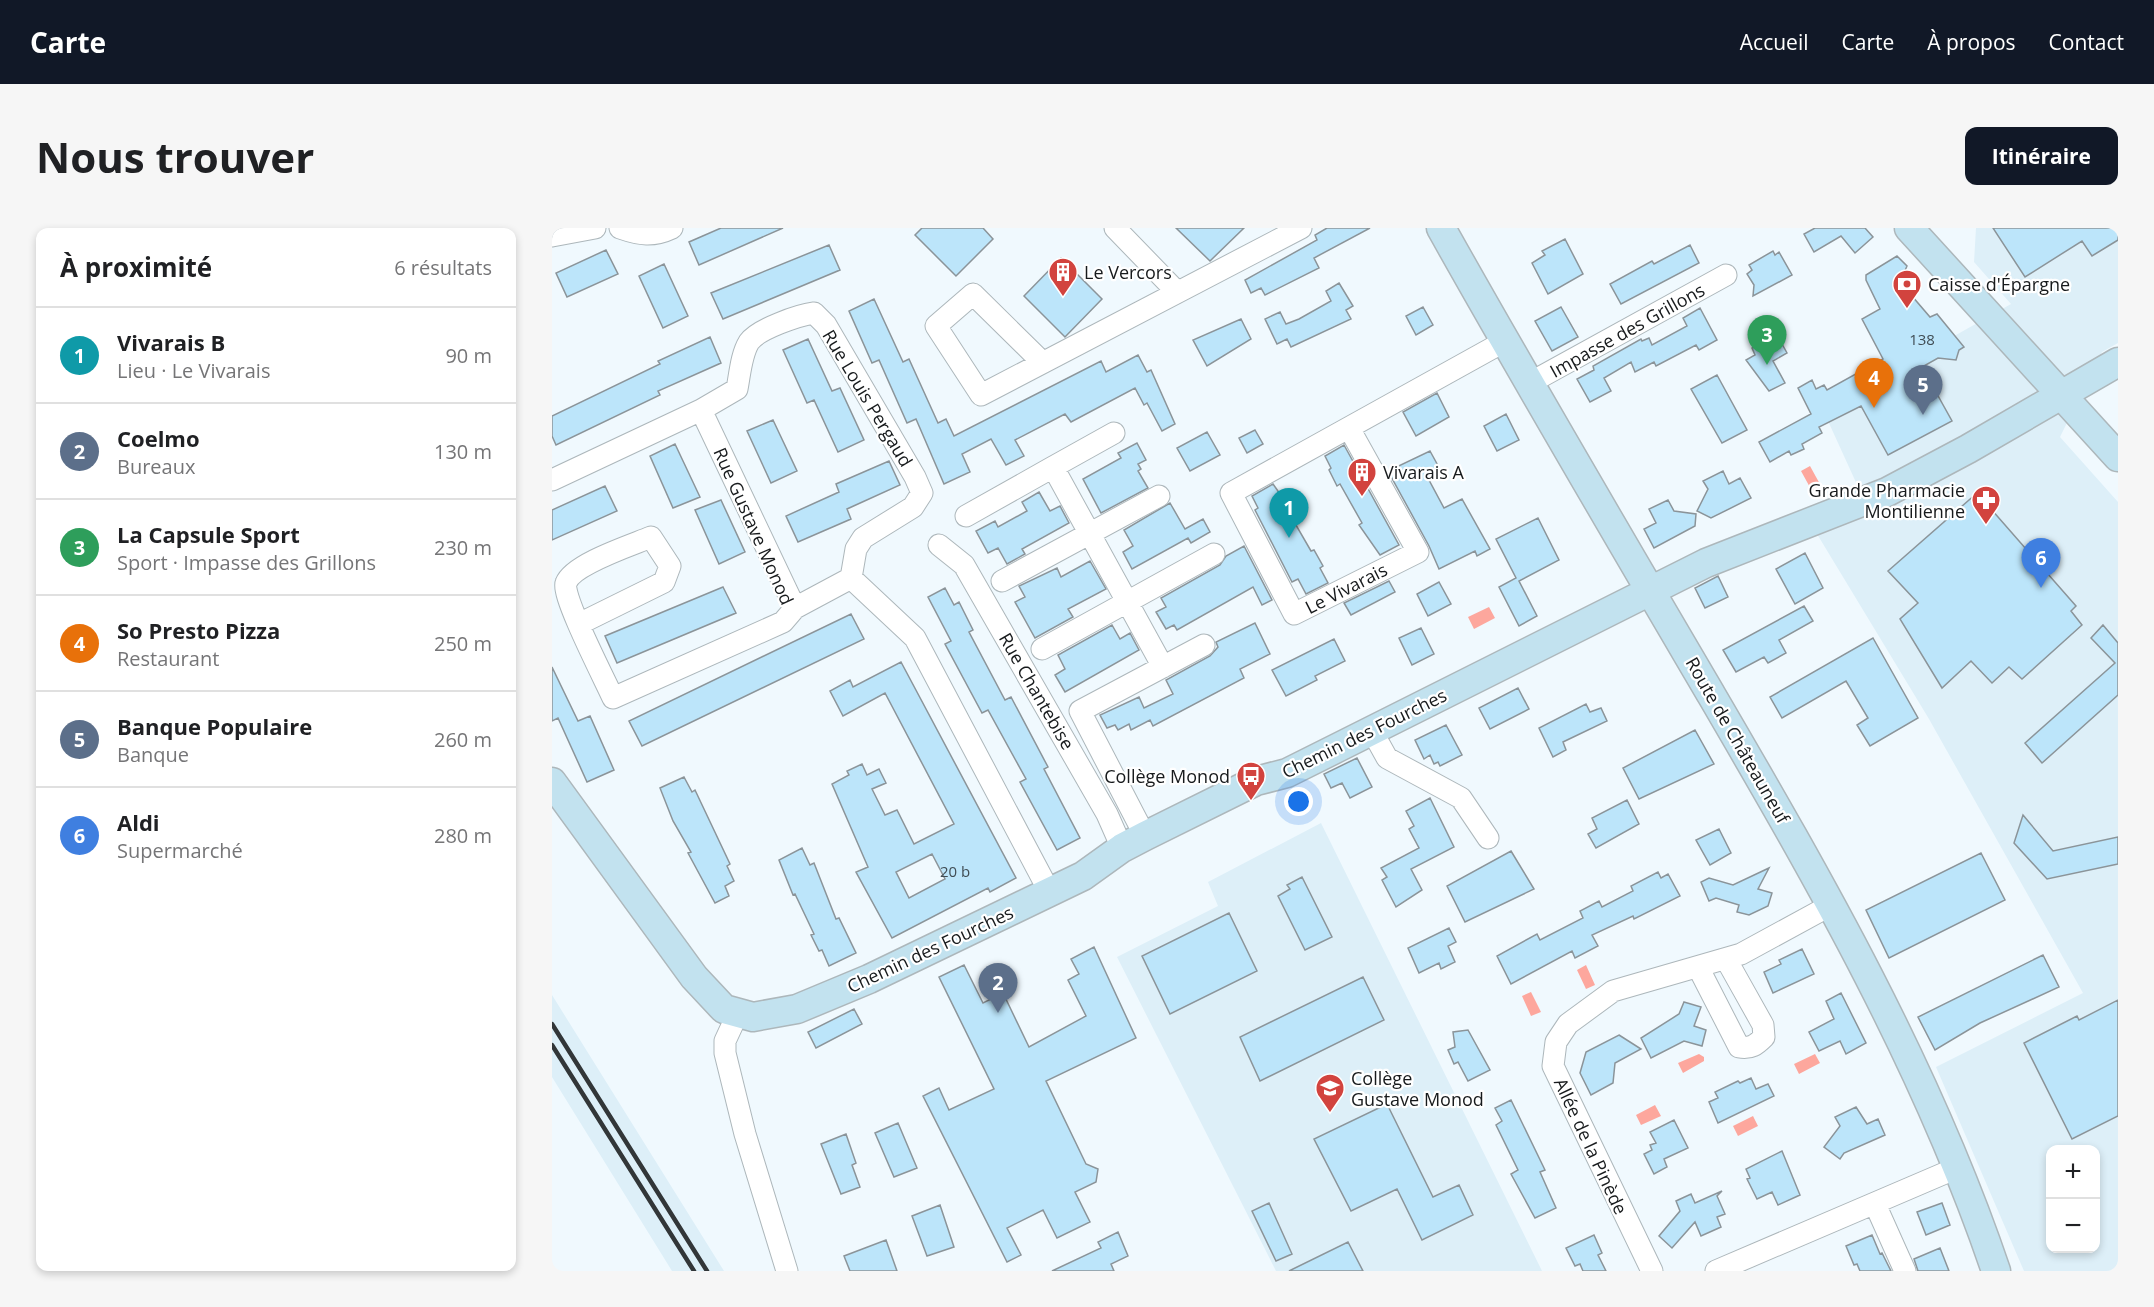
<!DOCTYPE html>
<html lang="fr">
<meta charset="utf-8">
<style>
:root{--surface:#fff;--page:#f6f6f6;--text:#202124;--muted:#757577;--line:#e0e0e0;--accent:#111827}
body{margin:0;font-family:"Open Sans",sans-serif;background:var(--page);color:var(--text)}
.controls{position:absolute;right:18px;bottom:18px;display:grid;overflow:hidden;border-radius:12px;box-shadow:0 3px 9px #0003}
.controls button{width:54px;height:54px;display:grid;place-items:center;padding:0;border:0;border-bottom:2px solid var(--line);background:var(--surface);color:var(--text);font:30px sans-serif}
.you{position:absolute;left:747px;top:574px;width:21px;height:21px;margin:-15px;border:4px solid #fff;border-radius:50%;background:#1a73e8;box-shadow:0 0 0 9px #1a73e833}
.badge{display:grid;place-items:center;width:39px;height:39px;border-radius:50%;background:var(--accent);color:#fff;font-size:20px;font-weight:700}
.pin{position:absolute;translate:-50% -50px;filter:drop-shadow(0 2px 3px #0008)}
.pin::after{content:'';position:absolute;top:32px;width:21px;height:18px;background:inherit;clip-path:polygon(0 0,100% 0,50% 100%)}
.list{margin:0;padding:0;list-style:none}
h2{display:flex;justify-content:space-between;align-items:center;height:78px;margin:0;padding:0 24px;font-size:26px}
h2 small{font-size:20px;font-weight:400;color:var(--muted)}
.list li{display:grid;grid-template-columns:39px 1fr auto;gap:18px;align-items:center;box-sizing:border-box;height:96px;padding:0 24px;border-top:2px solid var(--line)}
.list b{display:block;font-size:22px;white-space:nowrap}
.list p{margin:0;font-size:20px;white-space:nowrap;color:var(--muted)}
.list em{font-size:20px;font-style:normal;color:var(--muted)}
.map{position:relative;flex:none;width:1566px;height:1043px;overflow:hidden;border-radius:12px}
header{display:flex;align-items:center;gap:36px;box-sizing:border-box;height:84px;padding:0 30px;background:var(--accent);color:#fff}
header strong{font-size:28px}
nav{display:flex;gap:33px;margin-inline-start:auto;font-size:21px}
.intro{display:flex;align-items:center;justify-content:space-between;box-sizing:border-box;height:144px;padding:0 36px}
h1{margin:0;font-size:42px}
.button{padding:15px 27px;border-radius:12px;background:var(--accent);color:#fff;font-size:21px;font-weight:700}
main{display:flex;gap:36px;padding:0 36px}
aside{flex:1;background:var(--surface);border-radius:12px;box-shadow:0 3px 9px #0003}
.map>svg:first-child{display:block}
.built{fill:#ddeff8;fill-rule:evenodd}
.water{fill:#fda79d}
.building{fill:#bce5fa;stroke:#8b9499;stroke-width:1.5;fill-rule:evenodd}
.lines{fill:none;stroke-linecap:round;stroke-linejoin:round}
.street-casing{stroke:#adb7bb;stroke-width:23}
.secondary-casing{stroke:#adb7bb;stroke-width:31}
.street{stroke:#fff;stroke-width:21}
.secondary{stroke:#c2e2ef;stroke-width:28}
.rail{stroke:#323638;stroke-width:4.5}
.labels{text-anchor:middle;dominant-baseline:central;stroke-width:4.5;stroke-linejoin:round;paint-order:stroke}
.number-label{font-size:15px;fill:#404d54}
.poi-label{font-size:18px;fill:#171a1c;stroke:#fff;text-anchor:start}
.street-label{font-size:18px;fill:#171a1c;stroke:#fff}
</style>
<header>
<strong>Carte</strong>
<nav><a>Accueil</a><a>Carte</a><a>À propos</a><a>Contact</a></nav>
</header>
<div class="intro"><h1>Nous trouver</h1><a class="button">Itinéraire</a></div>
<main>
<aside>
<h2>À proximité<small>6 résultats</small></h2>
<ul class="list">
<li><span class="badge" style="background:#0f9aa8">1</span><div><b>Vivarais B</b><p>Lieu · Le Vivarais</p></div><em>90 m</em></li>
<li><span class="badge" style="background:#5c6f8a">2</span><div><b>Coelmo</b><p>Bureaux</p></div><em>130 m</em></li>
<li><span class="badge" style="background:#2e9e5b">3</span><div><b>La Capsule Sport</b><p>Sport · Impasse des Grillons</p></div><em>230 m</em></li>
<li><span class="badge" style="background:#e8710a">4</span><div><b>So Presto Pizza</b><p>Restaurant</p></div><em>250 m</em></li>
<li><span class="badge" style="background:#5c6f8a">5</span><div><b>Banque Populaire</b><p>Banque</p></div><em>260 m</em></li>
<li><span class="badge" style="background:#3f7fe0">6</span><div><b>Aldi</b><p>Supermarché</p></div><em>280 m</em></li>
</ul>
</aside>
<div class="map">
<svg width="1566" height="1043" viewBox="0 0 1566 1043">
<rect width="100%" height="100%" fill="#f0f9fe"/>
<!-- built -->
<path class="built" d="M1424,0H1566V115L1550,124L1508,209L1566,274V1043H1472L1384,839L1531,765L1377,491L1265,306L1307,261L1271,182L1459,76L1422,34ZM1498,922H1544V1020H1498Z
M769,595L990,1043H724L565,729L666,678L656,654Z
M0,767L172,1043H120L0,849Z"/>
<!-- water -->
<path class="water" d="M1258,238L1269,258L1260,263L1249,243Z
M937,379L943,390L922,401L916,389Z
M1034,737L1043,757L1034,761L1025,742Z
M979,764L989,784L979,788L970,768Z
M1147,826L1152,829V833L1131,845L1126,835Z
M1263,826L1268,835L1247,846L1242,836Z
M1103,877L1109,888L1089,897L1084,887Z
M1201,888L1206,898L1186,908L1181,898Z"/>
<!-- building -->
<path class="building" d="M169,0H231L147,37L137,14Z
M370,0H431L441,11L404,48L363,7Z
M624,0H692L658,33Z
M775,0H818L762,30L767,40L713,67L709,60L699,65L693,52L765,12L763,7Z
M1263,0H1313L1321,9L1303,25L1289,8L1262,24L1252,6Z
M1441,0H1566V12L1540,28L1530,13L1473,49Z
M1013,11L1031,46L996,66L980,35L993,27L990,23Z
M277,17L288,42L171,91L159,65Z
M1138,17L1147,35L1069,76L1058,56L1100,33L1102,36Z
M54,22L66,46L15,69L4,45Z
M1221,23L1223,27L1227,24L1240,47L1201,68L1202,57L1195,46L1200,42L1197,37Z
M1345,28L1355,38L1348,54L1378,89L1385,86L1412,119L1407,122L1404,132L1386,130L1370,139L1400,193L1336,227L1309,178L1267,199L1270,205L1250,216L1252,221L1239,227L1237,223L1218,234L1207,214L1259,186L1246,160L1260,152L1264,161L1272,157L1275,162L1331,131L1310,91L1328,81L1314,52V47Z
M509,30L550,71L513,109L472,68Z
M112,36L136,88L111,100L87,48Z
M787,55L801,78L794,82L799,91L739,119L735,111L725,116L713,91L728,84L734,96L747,91L779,73L774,63Z
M322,71L351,134L357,131L386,195L394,191L402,208L549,133L554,144L586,127L595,144L599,142L623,196L610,203L595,175L592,177L583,160L519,194L513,186L463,212L472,228L454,237L439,211L410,226L418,244L392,256L364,191L355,195L327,132L320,135L297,83Z
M871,79L881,97L864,107L854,88Z
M1009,79L1026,109L1000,123L983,93Z
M1148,80L1165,112L1147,122L1144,117L1104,138L1102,134L1083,144L1079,134L1052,150L1059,163L1038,174L1025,151L1042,142L1041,138L1089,111L1090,113L1097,110L1100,117L1135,98L1131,90Z
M689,91L699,111L655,138L641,112Z
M1225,107L1235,125L1221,133L1233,155L1217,163L1194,132L1203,127L1200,120Z
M158,109L169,135L106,163L108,167L4,217L0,208V188L108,136L106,133Z
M256,111L280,163L288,160L312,212L286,224L262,172L255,175L231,122Z
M1165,147L1195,202L1170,215L1139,161Z
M885,165L897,189L864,208L851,184Z
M954,186L967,212L945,223L932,198Z
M221,192L245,243L219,255L195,203Z
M703,202L711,216L695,225L687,210Z
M655,204L668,227L638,243L625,220Z
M585,215L594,232L586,236L589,241L586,243L596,260L549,285L531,251L569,230L566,225Z
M123,216L148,269L121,280L98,228Z
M792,217L847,317L828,327L807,297L810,295L788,256L785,258L777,242L779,240L773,228Z
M878,223L890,245L877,252L892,280L910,271L938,321L925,328L923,323L887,341L877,318L836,243Z
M337,233L348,257L295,281L299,291L246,314L234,288L287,264L284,256Z
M1171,243L1177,256L1188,250L1199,270L1159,290L1145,283L1156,261L1151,253Z
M721,256L740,283L737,285L759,323L762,322L771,338L768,340L776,355L754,366L746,351L740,354L703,282L706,280L700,268Z
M53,258L65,283L0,312V282Z
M487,264L498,283L508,278L517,295L470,321L473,326L455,336L446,320L436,325L424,303L443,293L446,299L475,283L470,274Z
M1425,265L1524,378L1519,383L1530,397L1470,451L1457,439L1440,455L1419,433L1390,460L1348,391L1366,375L1336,343Z
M169,272L193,324L167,336L143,282Z
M1116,272L1122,283L1144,286L1143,298L1102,320L1092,301L1104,295L1097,281Z
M618,275L633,301L651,291L658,304L639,315L636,310L580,341L571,324L581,318L572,302Z
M986,290L1007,332L967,353L985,388L967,398L947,359L964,350L944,311Z
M692,318L720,372L710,377L701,359L625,402L622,397L614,401L604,384L614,379L609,370L668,337L674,328Z
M1253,325L1271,360L1243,376L1224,341Z
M538,333L554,361L516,381L521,389L483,410L463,374L473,369L467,358L505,340L509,349Z
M1166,348L1176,369L1153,380L1143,360Z
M837,353L843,364L799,387L792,375Z
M887,354L899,376L876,388L865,366Z
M171,359L184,385L65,435L53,408Z
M393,360L402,377L407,374L421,402L417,404L453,472L459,469L496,539L492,541L528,610L505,622L468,554L474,551L436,482L430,485L393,416L399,413L376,369Z
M1252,378L1261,393L1227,412L1234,425L1216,435L1212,429L1184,444L1171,422Z
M299,386L312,411L90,518L77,493Z
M703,395L718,426L688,441L692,450L601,498L598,492L579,502L577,496L566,502L563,497L555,500L548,487L587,469L592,480L621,466L614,452L658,428L666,419L664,414Z
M560,397L568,411L578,405L587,422L513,464L503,447L513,441L506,427Z
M1551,397L1566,415V467L1490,535L1473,515L1563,435L1539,410Z
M869,400L882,426L860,437L847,410Z
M1321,410L1366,490L1318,518L1305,497L1316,490L1294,453L1230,490L1218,469Z
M782,411L793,433L763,448L765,452L734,468L720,442Z
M349,434L464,650L438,664L436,660L340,710L304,644L316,639L280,556L297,547L295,543L310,536L315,547L327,541L334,555L320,561L333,587L345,582L362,616L402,596L333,465L291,488L278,463L298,452L301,459ZM380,626L393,651L357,670L344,644Z
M0,439L26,493L38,488L62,542L35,554L6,490L0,493Z
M966,460L977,481L938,501L927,480Z
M1034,476L1038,484L1049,480L1055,493L1011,514L1014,522L1001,529L987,500Z
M894,497L910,527L888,538L886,534L882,536L878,527L872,531L863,512Z
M1143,502L1162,536L1087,571L1071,540Z
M805,530L820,559L798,570L790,555L779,560L772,546Z
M132,549L140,564L143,562L178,636L175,638L182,653L173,658L177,668L163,675L136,625L139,624L121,593L108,560Z
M878,570L902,619L859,641L870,662L844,679L830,652L835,649L829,640L867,620L857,601L862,598L854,583Z
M1075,572L1087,596L1044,620L1036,606L1045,601L1040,590Z
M1471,587L1501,623L1566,609V636L1495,651L1462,615Z
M1167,601L1179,625L1158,637L1144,612Z
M250,620L258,637L262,635L284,691L287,690L304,725L277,738L270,722L267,723L259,707L262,706L243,666L241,667L227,632Z
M959,623L982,661L913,694L895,658Z
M1429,625L1453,672L1337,730L1314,682Z
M1217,640L1206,661L1220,665L1216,678L1197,687L1185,684L1187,677L1164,670L1157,673L1149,654L1157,650L1181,657Z
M1106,644L1109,650L1116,646L1128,668L1082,691L1081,688L1040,707L1046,718L1023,730L1020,723L959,756L945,728L985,706L988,712L1031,690L1028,683L1047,673L1050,679L1081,663L1079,658Z
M750,649L780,709L753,722L726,668L738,661L735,657Z
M677,685L705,743L618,786L590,728Z
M897,700L904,714L896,718L903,734L889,741L887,735L867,745L856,720Z
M542,719L584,810L494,853L534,936L546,941L544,954L523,964L538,994L505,1010L491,982L455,1000L469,1027L455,1034L371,868L387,860L397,882L442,861L387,749L412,737L431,775L451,765L477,819L534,788L516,752L527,746L519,731Z
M1250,721L1262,746L1221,765L1212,744L1229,736L1227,732Z
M1491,727L1507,759L1428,795L1383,822L1366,789Z
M811,749L832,792L708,853L688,809Z
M1289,765L1314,815L1294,826L1288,813L1267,823L1257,804L1282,791L1274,773Z
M1566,772V888L1520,911L1472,815L1525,788L1527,792Z
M1132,774L1149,779L1142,798L1154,802L1150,818L1132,813L1099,830L1089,810L1127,786Z
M302,781L310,796L264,820L256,804Z
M916,802L938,842L916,853L906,834L902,836L896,822L903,819L901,804Z
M1067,807L1089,821L1063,835L1061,855L1039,867L1028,845L1034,824Z
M1199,850L1204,861L1216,856L1222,868L1166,895L1157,874L1166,870L1163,864L1186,853L1188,855Z
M959,872L993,942L988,944L1004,980L983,990L959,946L966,942L944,897L950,893L943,880Z
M835,876L881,969L907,957L921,987L870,1012L845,961L799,983L762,911Z
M1304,879L1315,896L1326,891L1333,907L1292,925L1288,931L1272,919L1288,898L1283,889Z
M1122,892L1136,920L1112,931L1115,939L1102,946L1092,926L1100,922L1098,917L1104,915L1098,904Z
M346,895L365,940L342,949L323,905Z
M294,906L304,935L300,937L308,959L289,966L269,916Z
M1230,923L1248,967L1226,977L1220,964L1205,971L1195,951L1198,950L1194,941Z
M1170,963L1165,968L1173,986L1165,989L1169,999L1149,1008L1143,994L1120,1020L1107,1008L1128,983L1124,973L1139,966L1143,975Z
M717,975L740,1026L724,1033L700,983Z
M1390,975L1398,997L1374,1007L1365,984Z
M388,977L402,1019L375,1028L360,988Z
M566,1004L576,1028L559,1036L562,1043H500L549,1020L546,1014Z
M1042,1007L1050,1025L1046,1027L1054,1043H1031L1028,1036L1023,1038L1014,1020Z
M1320,1007L1328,1026L1330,1025L1339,1043H1308L1305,1036L1302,1037L1294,1018Z
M334,1012L345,1043H298L292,1028Z
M796,1014L811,1043H737Z
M1388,1020L1397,1043H1366L1362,1031Z"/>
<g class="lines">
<!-- street casing -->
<g class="street-casing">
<path id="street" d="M68,0C88,7 101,9 120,0
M563,0L625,64
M0,8L43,0
M489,133L421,66L384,98L429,167L749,0
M976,156L1174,47
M149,182L185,161C188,146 189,127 197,114C206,101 247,87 262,85L274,97L363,249L370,265L361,279L311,310L304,321L299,350
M797,200L866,324L742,386L679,265L953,113
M562,205L501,239L611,439
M0,252L149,182L243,380L231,394L61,470C53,452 9,367 14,355C21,336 80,317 99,309L118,338L112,354L27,396
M414,288L501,239
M387,317L412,337L555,586L570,620
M450,353L607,268
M243,380L299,350L363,410L497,663
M490,421L662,326
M820,503L835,530L909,570L936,610
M593,608L528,483L652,417
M1146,739L1187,819C1199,821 1204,817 1212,809L1211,797L1174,731
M185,787L173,813V825L193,906L235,1043
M1323,976L1353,1043
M1100,1043L1001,838L1004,814L1016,796L1061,763L1189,726L1279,677
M1164,1043L1407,939"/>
</g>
<!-- secondary casing -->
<g class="secondary-casing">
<path id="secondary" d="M889,0C977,157 1069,313 1160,468C1268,653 1375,839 1444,1043
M1357,0L1566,229
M0,554L142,749L172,781L201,789L245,781L317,751L531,648L570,620L593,608L704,553L735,545L785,520L1154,335L1335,264L1416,221L1566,134"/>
</g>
<!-- street -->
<use href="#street" class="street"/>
<!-- secondary -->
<use href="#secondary" class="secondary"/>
<!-- rail -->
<path class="rail" d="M0,796L155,1043
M0,817L142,1043"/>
</g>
<!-- icons -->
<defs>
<g id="building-pin" transform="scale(1.5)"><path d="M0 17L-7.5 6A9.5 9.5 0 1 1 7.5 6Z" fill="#d2433e" stroke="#fff"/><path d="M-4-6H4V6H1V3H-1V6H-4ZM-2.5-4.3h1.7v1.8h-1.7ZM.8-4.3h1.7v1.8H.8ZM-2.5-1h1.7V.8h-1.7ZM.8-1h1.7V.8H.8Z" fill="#fff"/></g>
<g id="bank-pin" transform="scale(1.5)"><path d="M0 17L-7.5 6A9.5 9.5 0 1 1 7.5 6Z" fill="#d2433e" stroke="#fff"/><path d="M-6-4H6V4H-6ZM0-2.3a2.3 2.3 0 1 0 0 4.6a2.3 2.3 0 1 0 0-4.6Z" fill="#fff"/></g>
<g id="pharmacy-pin" transform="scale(1.5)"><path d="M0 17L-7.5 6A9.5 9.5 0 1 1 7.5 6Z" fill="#d2433e" stroke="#fff"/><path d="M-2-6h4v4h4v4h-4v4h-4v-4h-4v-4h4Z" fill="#fff"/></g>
<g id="bus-pin" transform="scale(1.5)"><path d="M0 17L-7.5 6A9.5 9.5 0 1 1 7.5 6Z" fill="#d2433e" stroke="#fff"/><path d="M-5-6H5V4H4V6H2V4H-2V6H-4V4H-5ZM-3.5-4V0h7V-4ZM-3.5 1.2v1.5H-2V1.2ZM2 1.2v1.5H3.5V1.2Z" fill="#fff"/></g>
<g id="school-pin" transform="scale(1.5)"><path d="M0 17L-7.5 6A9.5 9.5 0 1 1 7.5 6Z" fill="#d2433e" stroke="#fff"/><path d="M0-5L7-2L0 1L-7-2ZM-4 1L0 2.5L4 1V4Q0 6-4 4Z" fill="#fff"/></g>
</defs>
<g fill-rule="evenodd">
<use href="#building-pin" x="511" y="44"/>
<use href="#bank-pin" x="1355" y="56"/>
<use href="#building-pin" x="810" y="244"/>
<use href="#pharmacy-pin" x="1434" y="272"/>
<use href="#bus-pin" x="699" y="548"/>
<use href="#school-pin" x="778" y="860"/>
</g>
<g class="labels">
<!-- number labels -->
<g class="number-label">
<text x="1370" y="111">138</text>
<text x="403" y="643">20 b</text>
</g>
<!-- poi labels -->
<g class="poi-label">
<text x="532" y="44">Le Vercors</text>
<text x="1376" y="56">Caisse d'Épargne</text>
<text x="831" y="244">Vivarais A</text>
<text x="1413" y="262" text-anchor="end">Grande Pharmacie<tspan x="1413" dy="21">Montilienne</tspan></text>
<text x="678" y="548" text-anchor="end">Collège Monod</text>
<text x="799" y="850">Collège<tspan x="799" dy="21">Gustave Monod</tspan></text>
</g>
<!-- street labels -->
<g class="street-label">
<text transform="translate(1075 102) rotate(-29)">Impasse des Grillons</text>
<text transform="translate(316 170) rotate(59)">Rue Louis Pergaud</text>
<text transform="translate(202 298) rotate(66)">Rue Gustave Monod</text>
<text transform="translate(794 360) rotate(-27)">Le Vivarais</text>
<text transform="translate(485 463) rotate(60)">Rue Chantebise</text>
<text transform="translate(812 505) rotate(-26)">Chemin des Fourches</text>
<text transform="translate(1186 512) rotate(60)">Route de Châteauneuf</text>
<text transform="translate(378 721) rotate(-25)">Chemin des Fourches</text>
<text transform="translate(1039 918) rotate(65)">Allée de la Pinède</text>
</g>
</g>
</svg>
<div class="controls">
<button>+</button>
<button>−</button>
</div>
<div class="you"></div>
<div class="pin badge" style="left:737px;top:310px;background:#0f9aa8">1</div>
<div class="pin badge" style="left:446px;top:785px;background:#5c6f8a">2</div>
<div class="pin badge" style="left:1215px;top:137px;background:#2e9e5b">3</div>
<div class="pin badge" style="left:1322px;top:180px;background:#e8710a">4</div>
<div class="pin badge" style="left:1371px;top:187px;background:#5c6f8a">5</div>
<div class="pin badge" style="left:1489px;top:360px;background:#3f7fe0">6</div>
</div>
</main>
